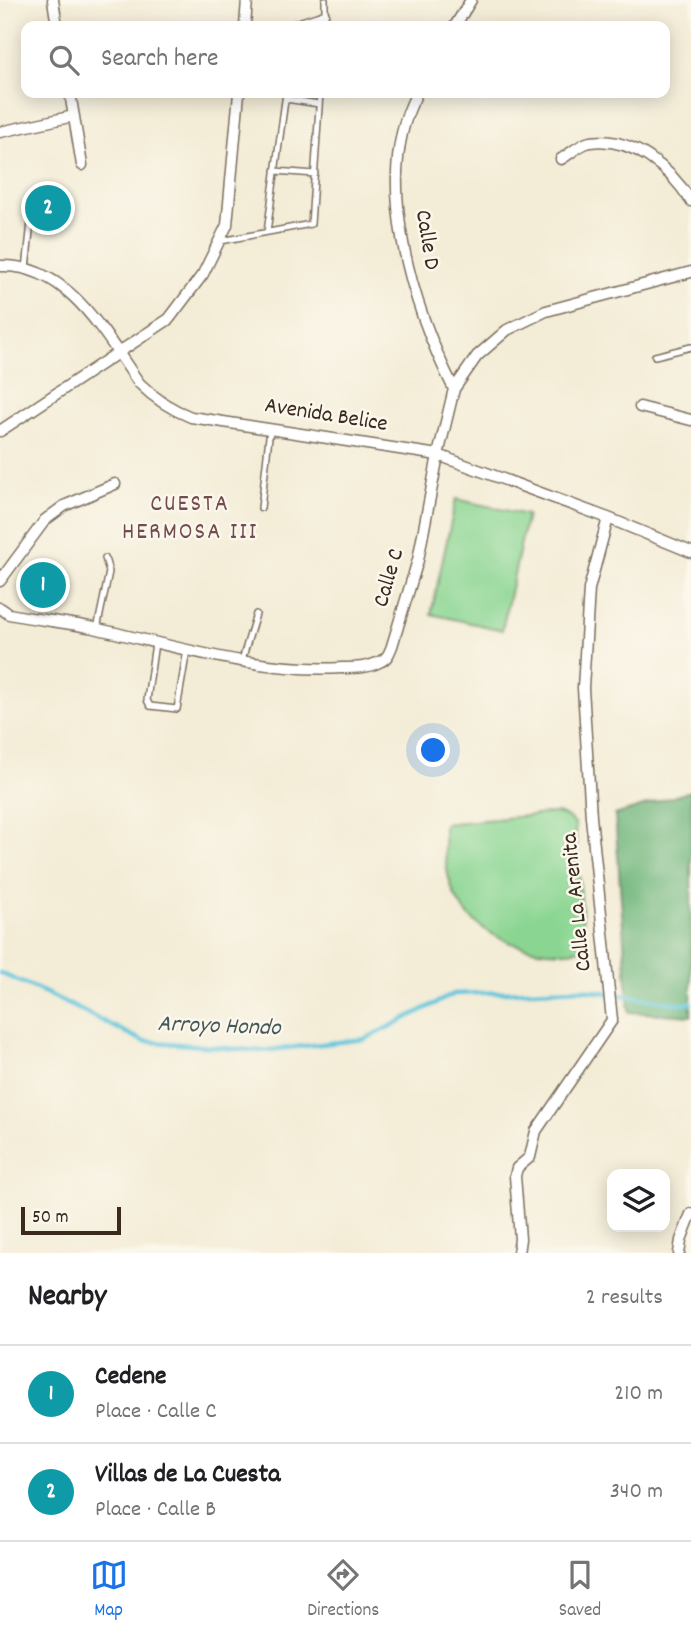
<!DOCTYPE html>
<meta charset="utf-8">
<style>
:root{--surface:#fff;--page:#f6f6f6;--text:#202124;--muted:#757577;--line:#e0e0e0;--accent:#1a73e8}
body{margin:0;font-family:Dekko,sans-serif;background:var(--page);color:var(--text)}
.controls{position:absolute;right:21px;bottom:21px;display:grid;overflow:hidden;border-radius:14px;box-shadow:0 4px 18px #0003}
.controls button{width:63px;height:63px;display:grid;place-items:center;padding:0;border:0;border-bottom:2px solid var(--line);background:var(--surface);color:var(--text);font:35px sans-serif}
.scale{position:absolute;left:21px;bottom:18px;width:100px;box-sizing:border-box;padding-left:7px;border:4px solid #3b2a1e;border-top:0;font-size:19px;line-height:24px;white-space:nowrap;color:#3b2a1e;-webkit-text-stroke:5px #fbf7ec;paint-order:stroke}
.you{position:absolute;left:434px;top:751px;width:24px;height:24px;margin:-18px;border:5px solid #fff;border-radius:50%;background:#1a73e8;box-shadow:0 0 0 10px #1a73e833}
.badge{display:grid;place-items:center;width:46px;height:46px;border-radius:50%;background:var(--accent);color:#fff;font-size:23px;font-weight:700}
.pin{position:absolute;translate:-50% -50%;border:4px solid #fff;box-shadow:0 2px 7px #0006}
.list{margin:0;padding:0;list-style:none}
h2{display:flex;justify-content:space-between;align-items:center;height:91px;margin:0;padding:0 28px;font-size:30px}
h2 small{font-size:23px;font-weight:400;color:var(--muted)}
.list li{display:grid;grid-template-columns:46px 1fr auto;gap:21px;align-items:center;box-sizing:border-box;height:98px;padding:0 28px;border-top:2px solid var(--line)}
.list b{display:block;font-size:26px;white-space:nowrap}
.list p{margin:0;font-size:23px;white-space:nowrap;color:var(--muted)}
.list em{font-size:23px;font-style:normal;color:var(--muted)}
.icon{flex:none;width:38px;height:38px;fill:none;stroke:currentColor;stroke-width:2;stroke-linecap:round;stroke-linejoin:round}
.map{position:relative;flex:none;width:691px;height:1253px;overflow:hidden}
.search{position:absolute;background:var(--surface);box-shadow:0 4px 18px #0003;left:21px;right:21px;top:21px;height:77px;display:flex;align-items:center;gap:18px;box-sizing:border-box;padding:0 24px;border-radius:14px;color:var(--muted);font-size:26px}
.sheet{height:287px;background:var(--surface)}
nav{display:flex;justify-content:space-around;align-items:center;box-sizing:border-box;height:98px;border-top:2px solid var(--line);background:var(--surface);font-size:19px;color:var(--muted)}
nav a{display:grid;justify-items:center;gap:4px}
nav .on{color:var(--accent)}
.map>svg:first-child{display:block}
.green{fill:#8ad592;stroke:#628058;stroke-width:2}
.forest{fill:#6fb67c;stroke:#55704d;stroke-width:2}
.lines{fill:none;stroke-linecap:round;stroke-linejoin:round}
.stream{stroke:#5fc5dc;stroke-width:4.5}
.service-casing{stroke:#7b6e5e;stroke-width:8}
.minor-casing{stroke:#7b6e5e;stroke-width:13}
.service{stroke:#fff;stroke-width:5}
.minor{stroke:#fff;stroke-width:10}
.labels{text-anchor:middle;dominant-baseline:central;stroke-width:5;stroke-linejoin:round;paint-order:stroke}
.street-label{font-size:23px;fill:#3b2a1e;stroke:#fbf7ec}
.neighbourhood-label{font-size:24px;letter-spacing:2px;fill:#724c4e;stroke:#fbf7ec}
.water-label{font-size:24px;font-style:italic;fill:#465857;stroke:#fbf7ec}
</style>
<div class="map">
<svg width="691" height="1253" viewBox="0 0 691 1253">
<rect width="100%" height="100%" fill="#fbf7ec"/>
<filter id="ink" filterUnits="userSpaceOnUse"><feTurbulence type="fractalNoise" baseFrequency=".0143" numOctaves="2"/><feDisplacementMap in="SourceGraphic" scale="14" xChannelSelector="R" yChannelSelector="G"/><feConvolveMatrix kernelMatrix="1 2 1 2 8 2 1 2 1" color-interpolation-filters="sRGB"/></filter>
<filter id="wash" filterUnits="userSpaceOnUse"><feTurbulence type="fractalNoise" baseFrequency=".00686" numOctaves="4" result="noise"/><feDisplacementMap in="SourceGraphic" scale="28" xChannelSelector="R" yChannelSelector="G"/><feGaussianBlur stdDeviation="1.57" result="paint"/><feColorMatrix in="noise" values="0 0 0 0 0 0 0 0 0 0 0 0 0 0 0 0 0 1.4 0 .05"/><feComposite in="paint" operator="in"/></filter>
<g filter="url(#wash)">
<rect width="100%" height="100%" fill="#f3ecd6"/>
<!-- green -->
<path class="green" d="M456,499L527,515L502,630L431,614Z
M557,813L568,817L575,824L585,948C542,959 484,942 459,903C445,881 444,849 444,824Z"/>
<!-- forest -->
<path class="forest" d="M691,791V1016L629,1012L615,815Z"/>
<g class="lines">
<!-- stream -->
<path class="stream" d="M0,973L48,994L143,1041L261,1051L365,1039L454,994L581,989L682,1004L691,1003"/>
</g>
</g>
<g filter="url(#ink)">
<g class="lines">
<!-- service casing -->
<g class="service-casing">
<path id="service" d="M292,26V24L326,13
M325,26V0
M286,99L319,104
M275,171L315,174
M267,232L286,93
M221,241L311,224L320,93
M26,269L32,213
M655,356L691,347
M261,508L270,428
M97,629L109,572L105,558
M155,643L147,700L150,706L177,709L187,650
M242,660L256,614"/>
</g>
<!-- minor casing -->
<g class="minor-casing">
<path id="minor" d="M53,0L57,26
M245,26L247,0
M455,26L471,0
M70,93L82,165
M417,93C371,178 413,308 454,389
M0,132L74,116
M561,159C570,154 580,144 590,142C632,136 670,168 691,201
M0,266C68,263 105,335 139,383C155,399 170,409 191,417L438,455L608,518L691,552
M640,407L691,420
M0,431L169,319L203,274L227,225L239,93
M0,581L45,520L64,506L115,484
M0,608L9,614C37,620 66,622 94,628C175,646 259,673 342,668C354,668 368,668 379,662C387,659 389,654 392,646L418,560L438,455L454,389L477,356L507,330L546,311L691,272
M518,1253L520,1239L515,1176L517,1168L530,1157L536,1131L612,1020L591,817L583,688L589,589L608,518
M679,1253L681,1240L691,1214"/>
</g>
<!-- service -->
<use href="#service" class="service"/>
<!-- minor -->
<use href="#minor" class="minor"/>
</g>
</g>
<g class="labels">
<!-- street labels -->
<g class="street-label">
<text transform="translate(426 240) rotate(81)">Calle D</text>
<text transform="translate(326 416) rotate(9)">Avenida Belice</text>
<text transform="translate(390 578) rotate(-74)">Calle C</text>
<text transform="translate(578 902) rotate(-96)">Calle La Arenita</text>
</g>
<!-- neighbourhood labels -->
<g class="neighbourhood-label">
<text x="190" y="505">CUESTA<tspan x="190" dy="28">HERMOSA III</tspan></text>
</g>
<!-- water labels -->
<g class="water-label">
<text transform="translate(219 1027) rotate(2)">Arroyo Hondo</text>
</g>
</g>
</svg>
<div class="controls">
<button><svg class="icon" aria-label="layers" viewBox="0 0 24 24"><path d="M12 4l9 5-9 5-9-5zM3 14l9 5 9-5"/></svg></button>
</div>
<div class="scale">50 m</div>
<div class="you"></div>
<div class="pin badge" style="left:43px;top:585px;background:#0f9aa8">1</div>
<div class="pin badge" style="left:48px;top:208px;background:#0f9aa8">2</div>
<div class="search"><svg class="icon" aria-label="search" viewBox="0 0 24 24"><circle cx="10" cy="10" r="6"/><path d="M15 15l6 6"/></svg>Search here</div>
</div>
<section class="sheet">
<h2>Nearby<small>2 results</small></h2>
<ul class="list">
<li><span class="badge" style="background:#0f9aa8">1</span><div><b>Cedene</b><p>Place · Calle C</p></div><em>210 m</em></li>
<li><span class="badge" style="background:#0f9aa8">2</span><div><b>Villas de La Cuesta</b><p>Place · Calle B</p></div><em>340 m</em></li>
</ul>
</section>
<nav>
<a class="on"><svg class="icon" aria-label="map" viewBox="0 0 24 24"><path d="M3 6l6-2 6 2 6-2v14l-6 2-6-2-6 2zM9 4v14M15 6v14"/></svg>Map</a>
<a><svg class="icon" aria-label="directions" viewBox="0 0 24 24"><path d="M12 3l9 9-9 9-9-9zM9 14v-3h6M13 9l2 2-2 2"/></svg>Directions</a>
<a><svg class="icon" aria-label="saved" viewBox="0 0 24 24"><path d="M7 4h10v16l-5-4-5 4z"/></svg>Saved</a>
</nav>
